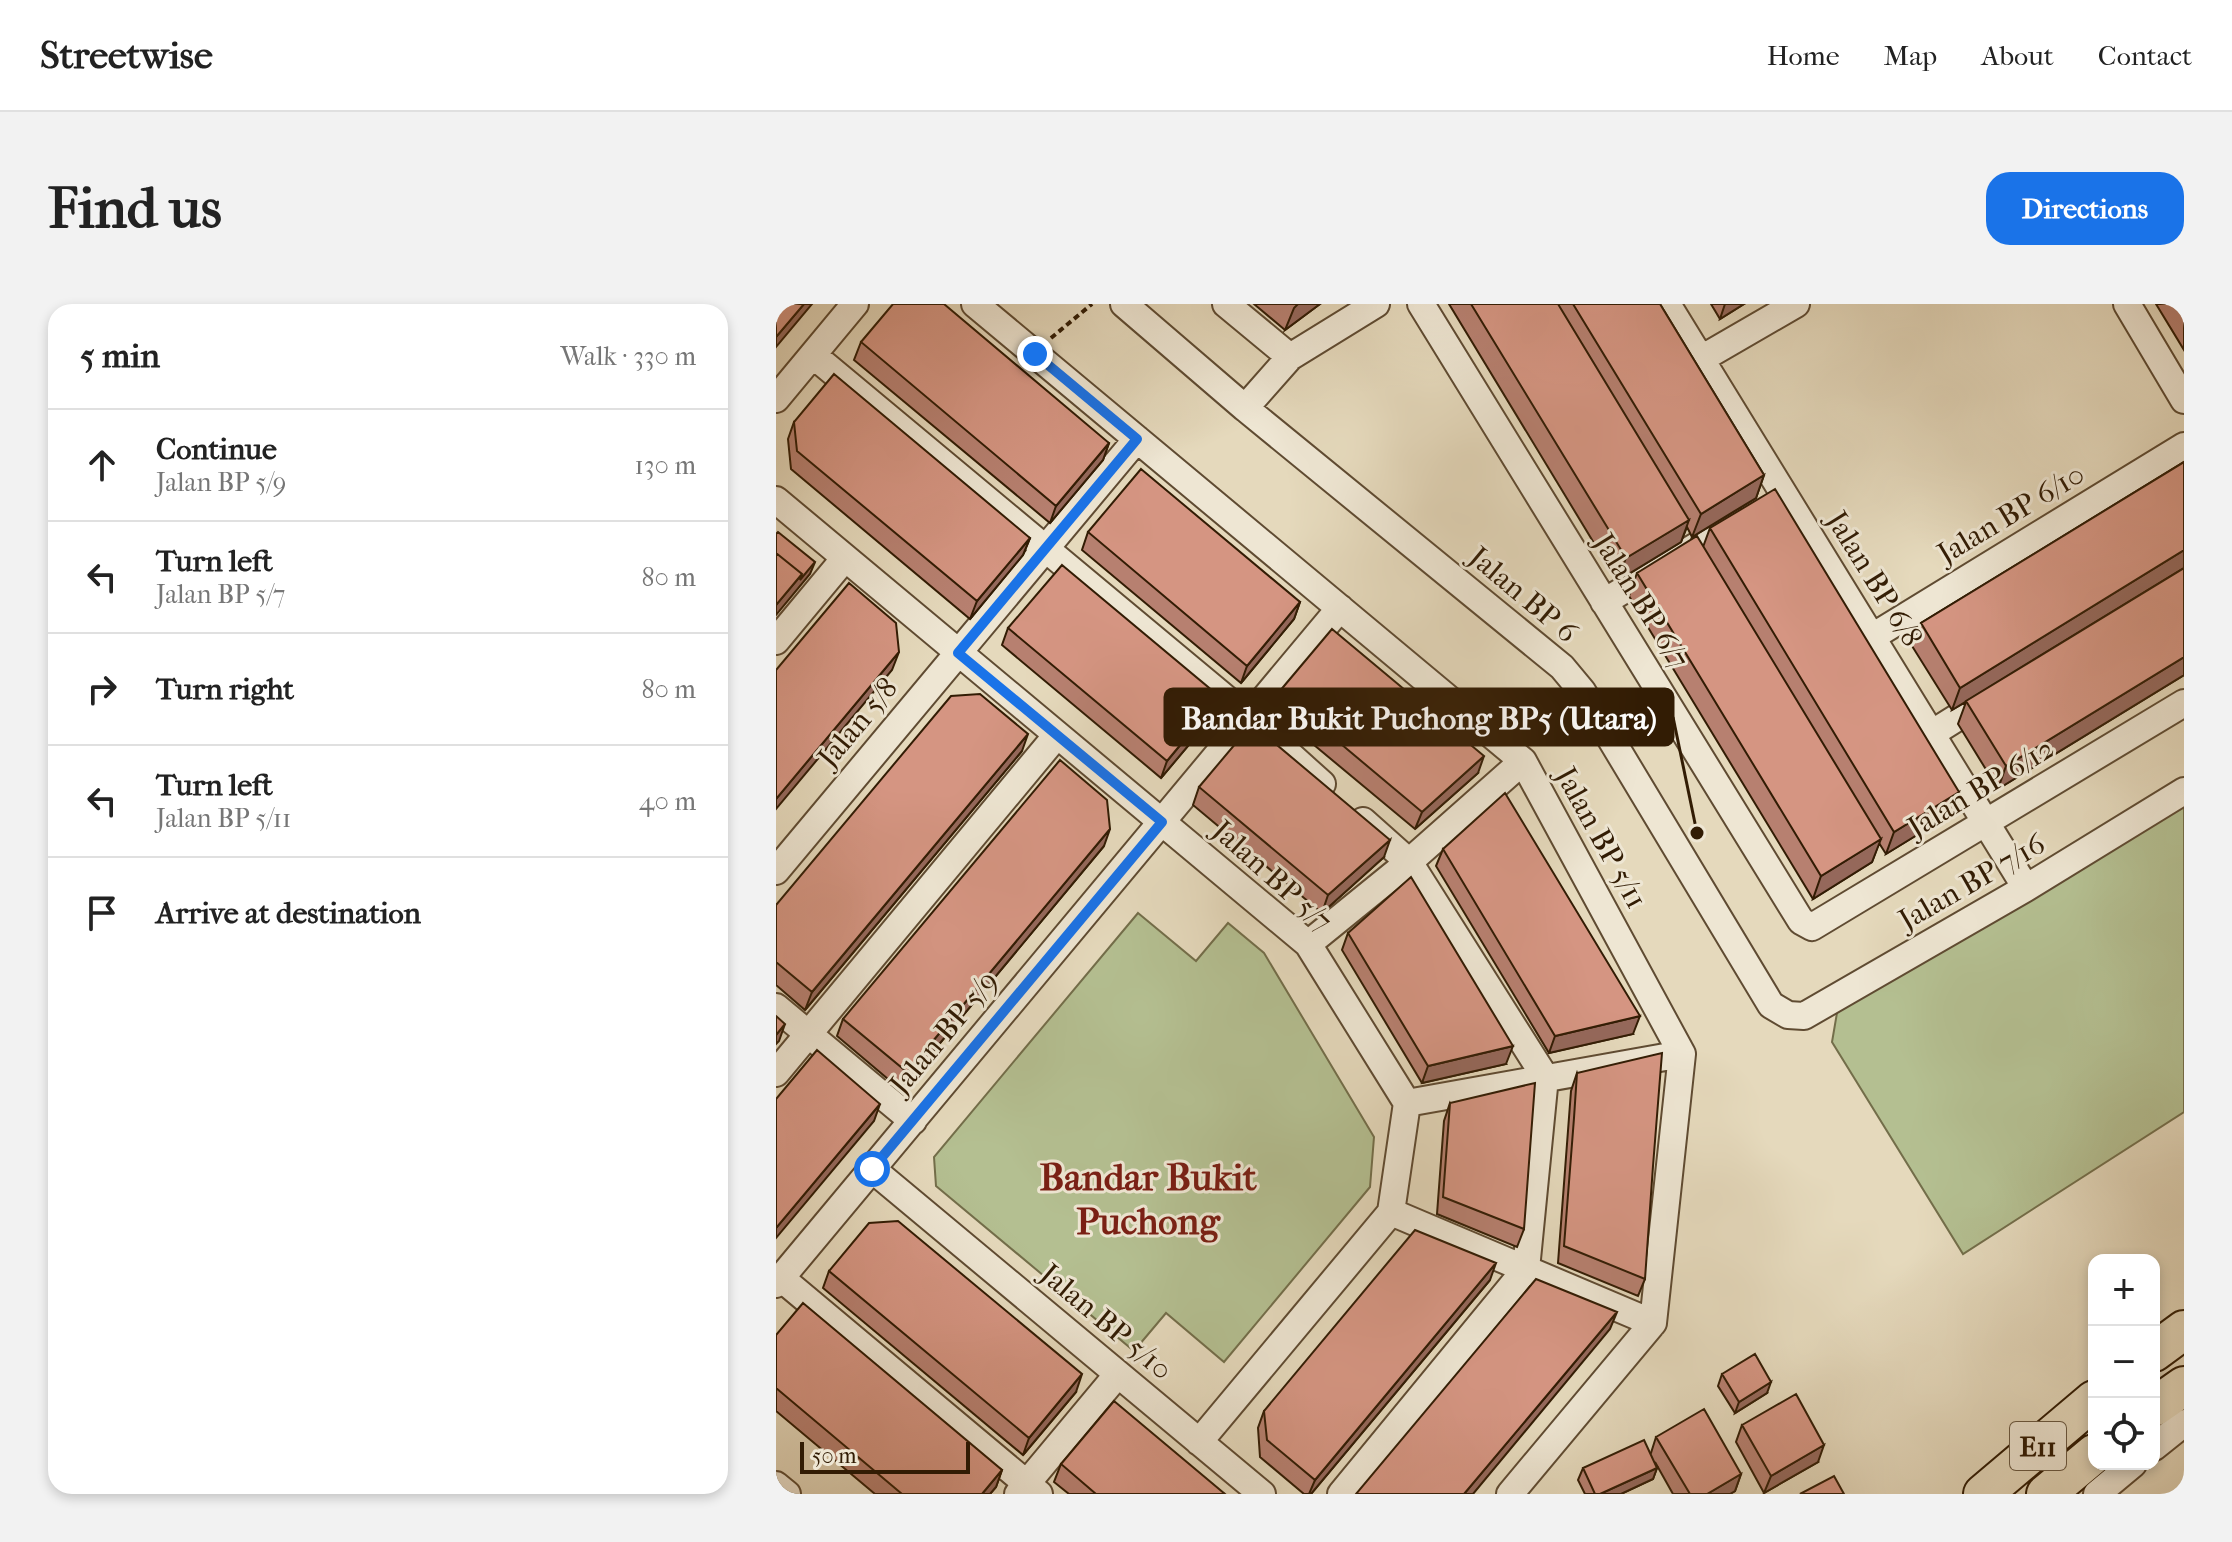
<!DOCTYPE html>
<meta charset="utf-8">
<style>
:root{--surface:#fff;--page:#f2f2f2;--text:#222;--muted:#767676;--line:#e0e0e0;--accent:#1a73e8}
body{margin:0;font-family:"IM FELL French Canon",serif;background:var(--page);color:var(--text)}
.controls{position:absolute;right:24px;bottom:24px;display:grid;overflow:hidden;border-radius:16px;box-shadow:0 4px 12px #0003}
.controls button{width:72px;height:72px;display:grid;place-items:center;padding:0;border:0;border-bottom:2px solid var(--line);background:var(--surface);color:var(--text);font:40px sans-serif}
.scale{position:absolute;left:24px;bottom:20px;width:170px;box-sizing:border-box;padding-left:8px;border:4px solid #321c04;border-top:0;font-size:22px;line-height:28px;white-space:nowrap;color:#321c04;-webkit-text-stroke:6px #eee6d3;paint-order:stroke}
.stop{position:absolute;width:24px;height:24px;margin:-18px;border:6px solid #1a73e8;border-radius:50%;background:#fff}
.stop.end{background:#1a73e8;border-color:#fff;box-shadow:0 2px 8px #0008}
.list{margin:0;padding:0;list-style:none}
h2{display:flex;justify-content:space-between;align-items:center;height:104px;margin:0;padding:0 32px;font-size:34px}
h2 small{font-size:26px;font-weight:400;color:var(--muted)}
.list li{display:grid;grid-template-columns:52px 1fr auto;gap:24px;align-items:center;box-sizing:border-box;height:112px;padding:0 32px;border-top:2px solid var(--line)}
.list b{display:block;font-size:30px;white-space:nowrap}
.list p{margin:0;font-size:26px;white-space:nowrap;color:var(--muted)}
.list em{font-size:26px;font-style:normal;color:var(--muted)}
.icon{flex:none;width:44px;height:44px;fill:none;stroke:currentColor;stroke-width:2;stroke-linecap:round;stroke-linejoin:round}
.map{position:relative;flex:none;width:1408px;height:1190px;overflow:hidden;border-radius:24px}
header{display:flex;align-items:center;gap:48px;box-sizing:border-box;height:112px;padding:0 40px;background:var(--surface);border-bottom:2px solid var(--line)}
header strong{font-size:38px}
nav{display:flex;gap:44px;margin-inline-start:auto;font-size:28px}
.intro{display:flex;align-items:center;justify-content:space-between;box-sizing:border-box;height:192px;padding:0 48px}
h1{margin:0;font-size:56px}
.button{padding:20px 36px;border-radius:24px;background:var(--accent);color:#fff;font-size:28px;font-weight:700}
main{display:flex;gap:48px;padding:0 48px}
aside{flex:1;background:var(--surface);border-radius:24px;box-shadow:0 4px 12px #0003}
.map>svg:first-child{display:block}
.green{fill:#b4bf91;stroke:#736e4a;stroke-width:2}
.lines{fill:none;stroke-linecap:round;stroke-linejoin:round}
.minor-casing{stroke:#5f4b32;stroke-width:30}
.highway-casing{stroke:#321c04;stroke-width:42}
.path{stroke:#321c04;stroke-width:4;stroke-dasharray:6 4;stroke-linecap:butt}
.minor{stroke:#eee6d3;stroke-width:26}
.highway{stroke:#e5d9bc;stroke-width:38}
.wall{fill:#b78070;stroke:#321c04;stroke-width:2}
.shaded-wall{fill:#95685b;stroke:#321c04;stroke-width:2}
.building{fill:#d59582;stroke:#321c04;stroke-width:2}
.route{stroke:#1a73e8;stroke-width:10}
.labels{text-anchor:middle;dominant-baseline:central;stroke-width:6;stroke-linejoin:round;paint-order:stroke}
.shield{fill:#eee6d3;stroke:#6a5942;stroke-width:2}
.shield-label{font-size:28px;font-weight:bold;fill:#321c04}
.street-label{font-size:30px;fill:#321c04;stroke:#eee6d3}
.district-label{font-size:38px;font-weight:bold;fill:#7a1f14;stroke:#eee6d3}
.leader{fill:none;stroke:#321c04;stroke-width:3}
.callout-dot{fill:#321c04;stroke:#eee6d3;stroke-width:3}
.callout{fill:#321c04;stroke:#321c04;stroke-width:3}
.callout-label{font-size:32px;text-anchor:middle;font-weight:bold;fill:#fff}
</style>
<header>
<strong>Streetwise</strong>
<nav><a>Home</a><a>Map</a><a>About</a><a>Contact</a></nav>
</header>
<div class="intro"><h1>Find us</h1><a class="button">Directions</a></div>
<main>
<aside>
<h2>5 min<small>Walk · 330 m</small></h2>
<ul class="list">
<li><svg class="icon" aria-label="ahead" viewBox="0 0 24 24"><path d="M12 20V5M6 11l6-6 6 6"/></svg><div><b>Continue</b><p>Jalan BP 5/9</p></div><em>130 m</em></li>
<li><svg class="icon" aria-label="left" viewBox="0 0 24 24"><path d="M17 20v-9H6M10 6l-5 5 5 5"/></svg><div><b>Turn left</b><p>Jalan BP 5/7</p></div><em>80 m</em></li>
<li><svg class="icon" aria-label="right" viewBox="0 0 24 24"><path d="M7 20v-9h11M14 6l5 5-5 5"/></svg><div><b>Turn right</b></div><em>80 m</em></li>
<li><svg class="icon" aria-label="left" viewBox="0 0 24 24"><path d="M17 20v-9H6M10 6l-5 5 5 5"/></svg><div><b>Turn left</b><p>Jalan BP 5/11</p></div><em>40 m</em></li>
<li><svg class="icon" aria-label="arrive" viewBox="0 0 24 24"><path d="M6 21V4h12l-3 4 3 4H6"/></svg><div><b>Arrive at destination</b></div></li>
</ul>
</aside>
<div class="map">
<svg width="1408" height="1190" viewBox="0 0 1408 1190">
<rect width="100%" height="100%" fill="#e5d9bc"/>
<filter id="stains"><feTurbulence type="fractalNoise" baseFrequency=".0025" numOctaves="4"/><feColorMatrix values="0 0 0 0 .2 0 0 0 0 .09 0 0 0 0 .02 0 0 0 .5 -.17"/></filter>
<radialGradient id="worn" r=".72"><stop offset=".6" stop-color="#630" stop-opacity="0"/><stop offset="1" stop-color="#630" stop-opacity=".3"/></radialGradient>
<!-- green -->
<path class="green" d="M1408,497V808L1187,950L1056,738L1062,703Z
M362,609L420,657L452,619L488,649L598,833L594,883L448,1058L390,1009L358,1047L160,882L158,853Z"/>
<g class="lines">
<!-- minor casing -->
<g class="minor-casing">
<path id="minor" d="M199,0L747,457L906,750L877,1019L734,1190
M348,0L469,104L786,363L806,387L995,701L1012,711L1028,712L1250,584L1408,487
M450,0L514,53
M645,0L1025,617L1036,623L1408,399
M891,0L1250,584
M1351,0L1408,96
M37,51L473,414L546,480
M925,55L1020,0
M0,95L79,0
M469,104L514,53L600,0
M0,196L532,640L631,799L615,908L423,1138
M828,298L960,218
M1096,333L1408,142
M0,337L69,254
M1155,430L1214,393
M0,567L361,135
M532,640L633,558L747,457
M0,703L137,817
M0,769L281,431
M631,799L906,750
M96,865L486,1190
M615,908L877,1019
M5,974L263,1190
M0,980L564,304
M1378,1143L1408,1119
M0,1181L11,1190
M242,1190L342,1070
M565,1190L750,965L769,773L633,558L587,517
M1321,1190L1357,1160"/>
</g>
<!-- highway casing -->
<g class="highway-casing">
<path id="highway" d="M1378,1048L1408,1026
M1378,1103L1408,1082
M1207,1190L1318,1096
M1270,1190L1318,1150"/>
</g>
<!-- path -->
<path class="path" d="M275,34L316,0"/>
<!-- minor -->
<use href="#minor" class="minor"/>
<!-- highway -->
<use href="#highway" class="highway"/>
</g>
<!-- wall -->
<path class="wall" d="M478,0H544L509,26Z
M673,0H884L988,171L980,194L916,233L911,223L905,238L841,277Z
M935,0H968L944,15Z
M1380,0H1408V46Z
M85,38L333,139L327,156L274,219L78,56Z
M18,118L254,234L247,251L194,315L15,165L12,135Z
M1408,158V371L1222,485L1182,420L1190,398L1176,406L1136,342L1145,319Z
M934,224L1175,510L1110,550L1103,539L1096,558L1037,595L853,292L861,269L927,243Z
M312,228L524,298L518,315L465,379L306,246Z
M232,324L444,393L438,411L385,474L226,341Z
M503,388L702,469L639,525L496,406Z
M246,447L29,706L0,681V601Z
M423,483L608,553L546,609L417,501Z
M328,542L125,786L61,732L67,715Z
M667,545L857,730L773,749L660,562Z
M572,629L730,760L646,779L566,646Z
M801,769L869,975L862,992L782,959L795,787Z
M674,799L748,925L741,943L661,910L668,817Z
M53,967L300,1088L247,1151L47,984Z
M714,976L535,1190H528L484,1153L482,1124L488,1107Z
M0,1031L226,1166L220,1183L214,1190H99L0,1107Z
M946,1070L991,1089L959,1109L942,1082Z
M966,1121L1042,1158L988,1189L960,1138Z
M880,1133L965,1170L959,1187L954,1190H897L879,1158L881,1164L877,1175L845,1190H809L802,1176L807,1164L875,1149Z
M285,1160L449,1190H293L278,1178Z"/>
<!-- shaded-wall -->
<path class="shaded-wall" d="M28,0H36L0,43V33Z
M522,0H544L509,26L518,4Z
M949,0H968L944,15Z
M333,139L327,156L274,219L280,202Z
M988,171L980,194L916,233L925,210Z
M913,216L905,238L841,277L850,254Z
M254,234L247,251L194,315L201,297Z
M1408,246V264L1176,406L1184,384Z
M39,258L34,270L0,311V301L26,270Z
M524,298L518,315L465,379L471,362Z
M123,348L116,366L0,505V495Z
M1408,353V371L1222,485L1230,462Z
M444,393L438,411L385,474L391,457Z
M252,430L246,447L29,706L36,688Z
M708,452L702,469L639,525L646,508Z
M1183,488L1175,510L1110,550L1118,528Z
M334,525L328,542L125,786L131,768Z
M1105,535L1096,558L1037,595L1045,572Z
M614,536L608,553L546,609L552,591Z
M864,712L857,730L773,749L779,732Z
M9,720L3,737L0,740V731Z
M737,742L730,760L646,779L652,762Z
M104,800L98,817L0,934V924Z
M720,959L714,976L535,1190H533L539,1176Z
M841,1008L834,1025L697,1190H688Z
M306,1070L300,1088L247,1151L253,1134Z
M995,1078L991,1089L959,1109L963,1098Z
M1048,1141L1042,1158L988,1189L995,1172Z
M881,1164L877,1175L845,1190H824Z
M226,1166L220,1183L214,1190H206Z
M965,1170L959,1187L954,1190H931Z"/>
<!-- building -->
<path class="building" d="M0,0H28L0,33Z
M117,0H168L333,139L280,202L85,38Z
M695,0H782L913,216L850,254Z
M797,0H884L988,171L925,210Z
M1402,0H1408V9Z
M58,70L254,234L201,297L21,147L18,118Z
M1408,158V246L1184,384L1145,319Z
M365,165L524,298L471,362L312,228Z
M999,185L1183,488L1118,528L934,224Z
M2,228L39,258L24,276L26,270L0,249V230Z
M921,232L1105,535L1045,572L861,269Z
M0,249L26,270L0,301Z
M286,261L444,393L391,457L232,324Z
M1408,264V353L1230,462L1190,397Z
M73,279L120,319L123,348L0,495V366Z
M556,325L708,452L646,508L503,388Z
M204,390L252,430L36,688L0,658V601L175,392Z
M476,420L614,536L552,591L423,483Z
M284,456L331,496L334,525L131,768L67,715Z
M729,489L864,712L779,732L667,545Z
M635,573L737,742L652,762L572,629Z
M0,712L9,720L0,731Z
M41,746L104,800L0,924V795Z
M886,749L877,862L869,975L788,942L798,814L801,769Z
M759,779L748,925L667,893L674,799Z
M122,917L306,1070L253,1134L53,967L93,919Z
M639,926L720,959L539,1176L491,1136L488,1107Z
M760,975L841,1008L688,1190H580Z
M27,999L226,1166L206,1190H126L0,1084V1031Z
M979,1050L995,1078L963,1098L946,1070Z
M1020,1090L1048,1141L995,1172L966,1121Z
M338,1097L449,1190H320L285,1160Z
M928,1105L965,1170L931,1190H914L880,1133Z
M868,1136L881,1164L824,1190H819L807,1164Z
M1058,1172L1068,1190H1024Z"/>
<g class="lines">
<!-- route -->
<path class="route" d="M96,865L386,518L182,349L361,135L259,50"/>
</g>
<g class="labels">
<!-- shield labels -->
<rect class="shield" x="1234" y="1118" width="56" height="48" rx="6"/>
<g class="shield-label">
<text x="1262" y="1142">E11</text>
</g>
<!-- street labels -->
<g class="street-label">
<text transform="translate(1235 210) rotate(-31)">Jalan BP 6/10</text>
<text transform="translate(1098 275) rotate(58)">Jalan BP 6/8</text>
<text transform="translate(747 291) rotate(40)">Jalan BP 6</text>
<text transform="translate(865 297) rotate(58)">Jalan BP 6/7</text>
<text transform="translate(82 419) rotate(-50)">Jalan 5/8</text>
<text transform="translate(1205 484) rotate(-31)">Jalan BP 6/12</text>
<text transform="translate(825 534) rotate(61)">Jalan BP 5/11</text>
<text transform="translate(496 572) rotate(42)">Jalan BP 5/7</text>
<text transform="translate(1196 578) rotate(-30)">Jalan BP 7/16</text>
<text transform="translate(168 729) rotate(-50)">Jalan BP 5/9</text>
<text transform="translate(330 1018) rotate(40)">Jalan BP 5/10</text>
</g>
<!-- district labels -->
<g class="district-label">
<text x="372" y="873">Bandar Bukit<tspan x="372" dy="44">Puchong</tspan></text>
</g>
</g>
<!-- callouts -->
<path class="leader" d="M921 529L897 413"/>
<circle class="callout-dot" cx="921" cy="529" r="8"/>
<rect class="callout" x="389" y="385" width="508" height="56" rx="8"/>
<g class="callout-label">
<text x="643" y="425">Bandar Bukit Puchong BP5 (Utara)</text>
</g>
<rect width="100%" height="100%" filter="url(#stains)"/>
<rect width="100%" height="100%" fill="url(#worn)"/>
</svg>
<div class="controls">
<button>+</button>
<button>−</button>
<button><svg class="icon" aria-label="locate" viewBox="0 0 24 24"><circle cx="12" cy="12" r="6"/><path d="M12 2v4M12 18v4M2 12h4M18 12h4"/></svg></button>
</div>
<div class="scale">50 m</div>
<div class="stop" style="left:96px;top:865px"></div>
<div class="stop end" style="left:259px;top:50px"></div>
</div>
</main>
